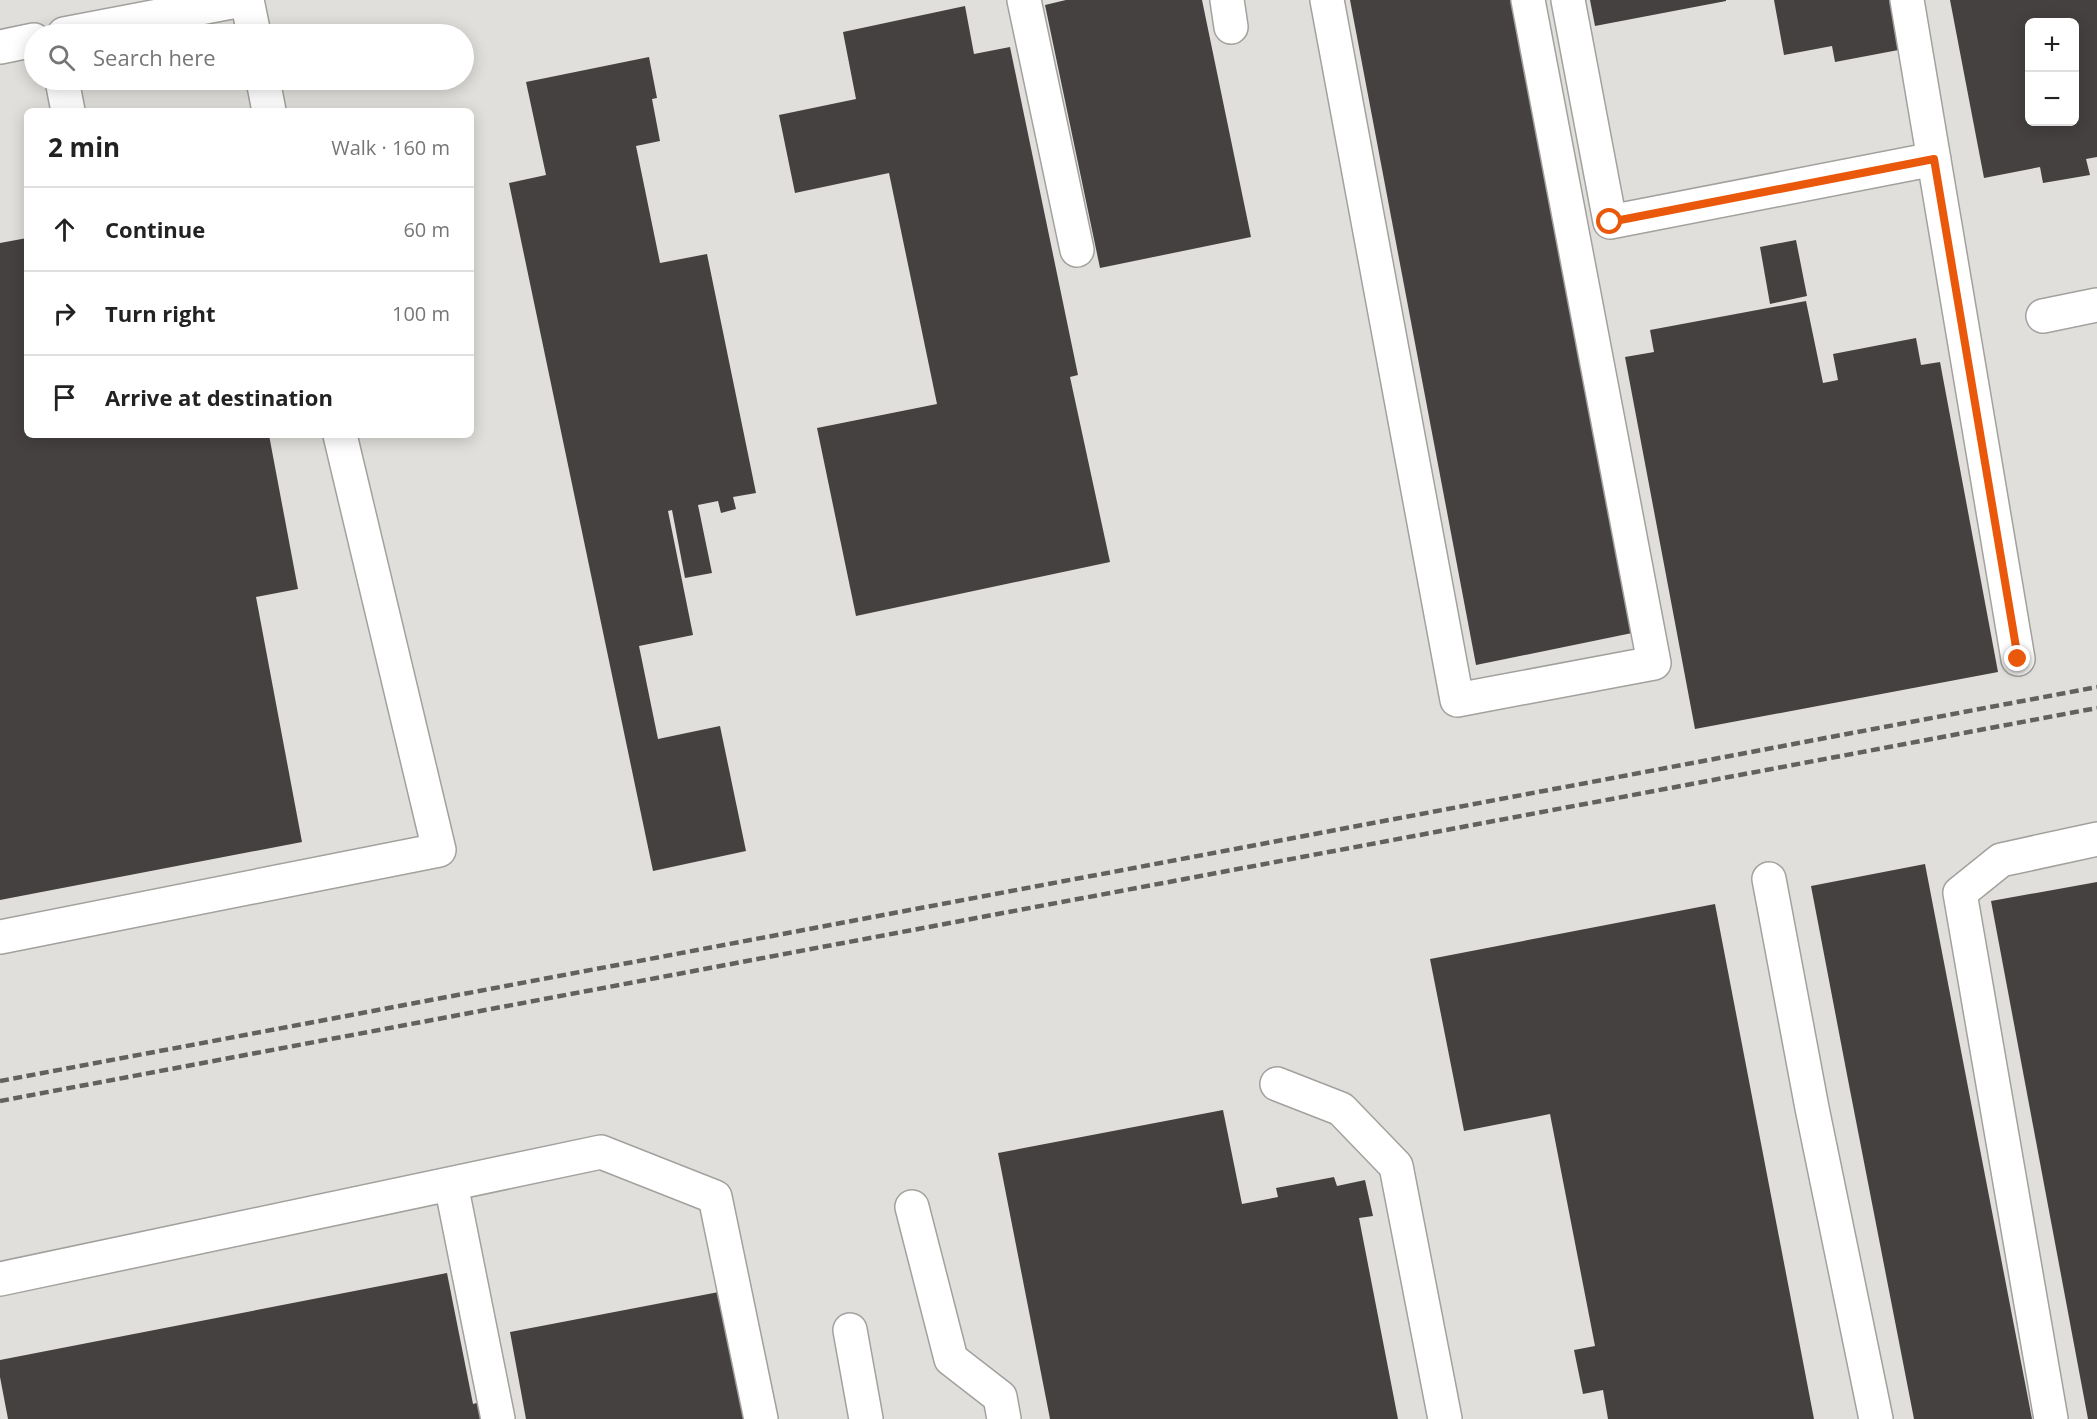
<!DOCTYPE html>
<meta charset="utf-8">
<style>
:root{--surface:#fff;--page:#f6f6f6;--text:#222;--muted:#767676;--line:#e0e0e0}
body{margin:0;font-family:"Open Sans",sans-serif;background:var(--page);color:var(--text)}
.controls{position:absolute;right:18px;top:18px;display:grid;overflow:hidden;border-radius:9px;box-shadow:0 3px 15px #0003}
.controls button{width:54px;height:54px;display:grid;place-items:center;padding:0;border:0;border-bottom:2px solid var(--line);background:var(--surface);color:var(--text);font:30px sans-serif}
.stop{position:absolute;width:18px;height:18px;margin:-14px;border:4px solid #ea580c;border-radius:50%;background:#fff}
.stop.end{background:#ea580c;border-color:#fff;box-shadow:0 2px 6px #0008}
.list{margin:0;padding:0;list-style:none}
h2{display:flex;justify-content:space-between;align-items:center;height:78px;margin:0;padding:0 24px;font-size:26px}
h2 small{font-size:20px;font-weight:400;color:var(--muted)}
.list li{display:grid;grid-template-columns:39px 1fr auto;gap:18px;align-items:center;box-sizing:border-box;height:84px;padding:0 24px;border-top:2px solid var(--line)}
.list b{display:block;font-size:22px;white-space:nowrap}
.list em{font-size:20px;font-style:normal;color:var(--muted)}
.icon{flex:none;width:33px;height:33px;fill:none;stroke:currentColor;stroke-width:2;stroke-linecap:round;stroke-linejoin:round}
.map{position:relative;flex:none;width:2097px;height:1419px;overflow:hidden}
.search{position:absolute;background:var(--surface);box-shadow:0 3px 15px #0003;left:24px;top:24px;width:450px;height:66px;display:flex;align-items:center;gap:15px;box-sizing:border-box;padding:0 21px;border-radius:33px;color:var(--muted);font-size:22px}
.panel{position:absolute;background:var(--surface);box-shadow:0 3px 15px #0003;left:24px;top:108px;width:450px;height:330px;border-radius:9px}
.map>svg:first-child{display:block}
.building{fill:#454141;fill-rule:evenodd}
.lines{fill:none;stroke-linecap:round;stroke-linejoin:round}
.minor-casing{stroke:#a3a19e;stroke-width:36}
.minor{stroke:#fff;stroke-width:33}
.rail{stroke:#63615f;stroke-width:4.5;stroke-dasharray:9 4.5;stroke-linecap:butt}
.route{stroke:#ea580c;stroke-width:8}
</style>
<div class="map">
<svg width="2097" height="1419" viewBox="0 0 2097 1419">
<rect width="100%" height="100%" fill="#e1dfdb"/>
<!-- building -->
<path class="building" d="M1066,0H1202L1251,237L1100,268L1045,5Z
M1350,0H1517L1637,632L1476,665Z
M1590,0H1726V1L1595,26Z
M1774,0H1902L1909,48L1835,62L1832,46L1784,55Z
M1950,0H2097V157L2086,159L2090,175L2043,183L2040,167L1984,178ZM2030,22H2074V122H2030Z
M965,6L974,54L1010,47L1078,375L1070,377L1110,562L856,616L817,428L937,404L889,173L795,193L779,115L856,99L843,32Z
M649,57L657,98L652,99L660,141L636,146L660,263L707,254L756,493L733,497L736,509L721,513L718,501L698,505L712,573L685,578L672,510L668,511L693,635L639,646L658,739L720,726L746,851L653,871L509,183L546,175L526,82Z
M27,238V435H269L298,589L256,597L302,842L0,900V243Z
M1796,240L1807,296L1770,304L1760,247Z
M1806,301L1823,383L1838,380L1833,354L1916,338L1921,365L1940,362L1998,672L1695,729L1625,357L1654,352L1650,330Z
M1925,864L2032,1419H1914L1849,1085L1811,886Z
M2097,882V1419H2088L1991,901Z
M1715,904L1814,1419H1608L1603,1390L1583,1394L1574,1350L1595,1346L1550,1114L1464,1131L1430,959Z
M1223,1110L1242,1204L1278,1197L1276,1188L1334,1177L1337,1186L1365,1180L1373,1216L1359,1218L1398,1419H1050L998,1153Z
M447,1273L473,1404L488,1400L492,1419H8L0,1377V1360Z
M724,1291L748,1419H526L510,1332Z"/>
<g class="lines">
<!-- minor casing -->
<g class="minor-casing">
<path id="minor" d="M247,0L254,34
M1024,0L1077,250
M1227,0L1231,27
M1327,0L1457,700L1654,663L1528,0
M1568,0L1610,222L1934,159
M1907,0L2018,659
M64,34L242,0
M0,47L34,40
M62,80L68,111
M263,80L269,111
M2043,316L2097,305
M1769,879L1812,1108L1876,1419
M0,937L439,850L340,435
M1277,1084L1341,1109L1396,1166L1445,1419
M451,1184L498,1419
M912,1207L951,1359L1000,1397L1004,1419
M0,1279L601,1152L715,1197L761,1419
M850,1330L866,1419
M2051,1419L1960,893L2001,860L2097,839"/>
</g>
<!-- minor -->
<use href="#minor" class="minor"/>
<!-- rail -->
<path class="rail" d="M0,1081L2097,687
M0,1101L2097,708"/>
</g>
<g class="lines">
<!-- route -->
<path class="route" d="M1610,222L1934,159L2018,659"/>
</g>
</svg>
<div class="controls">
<button>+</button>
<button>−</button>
</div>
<div class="stop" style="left:1610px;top:222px"></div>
<div class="stop end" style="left:2018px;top:659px"></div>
<div class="search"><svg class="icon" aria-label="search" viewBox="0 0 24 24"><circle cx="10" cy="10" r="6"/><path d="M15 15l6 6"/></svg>Search here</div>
<section class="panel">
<h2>2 min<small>Walk · 160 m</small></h2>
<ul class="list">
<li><svg class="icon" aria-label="ahead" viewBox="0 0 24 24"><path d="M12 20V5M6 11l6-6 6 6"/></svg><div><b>Continue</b></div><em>60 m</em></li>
<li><svg class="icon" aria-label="right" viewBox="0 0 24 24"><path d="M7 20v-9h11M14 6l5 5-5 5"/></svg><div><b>Turn right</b></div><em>100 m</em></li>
<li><svg class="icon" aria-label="arrive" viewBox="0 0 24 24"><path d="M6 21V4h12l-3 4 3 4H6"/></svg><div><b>Arrive at destination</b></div></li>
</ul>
</section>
</div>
